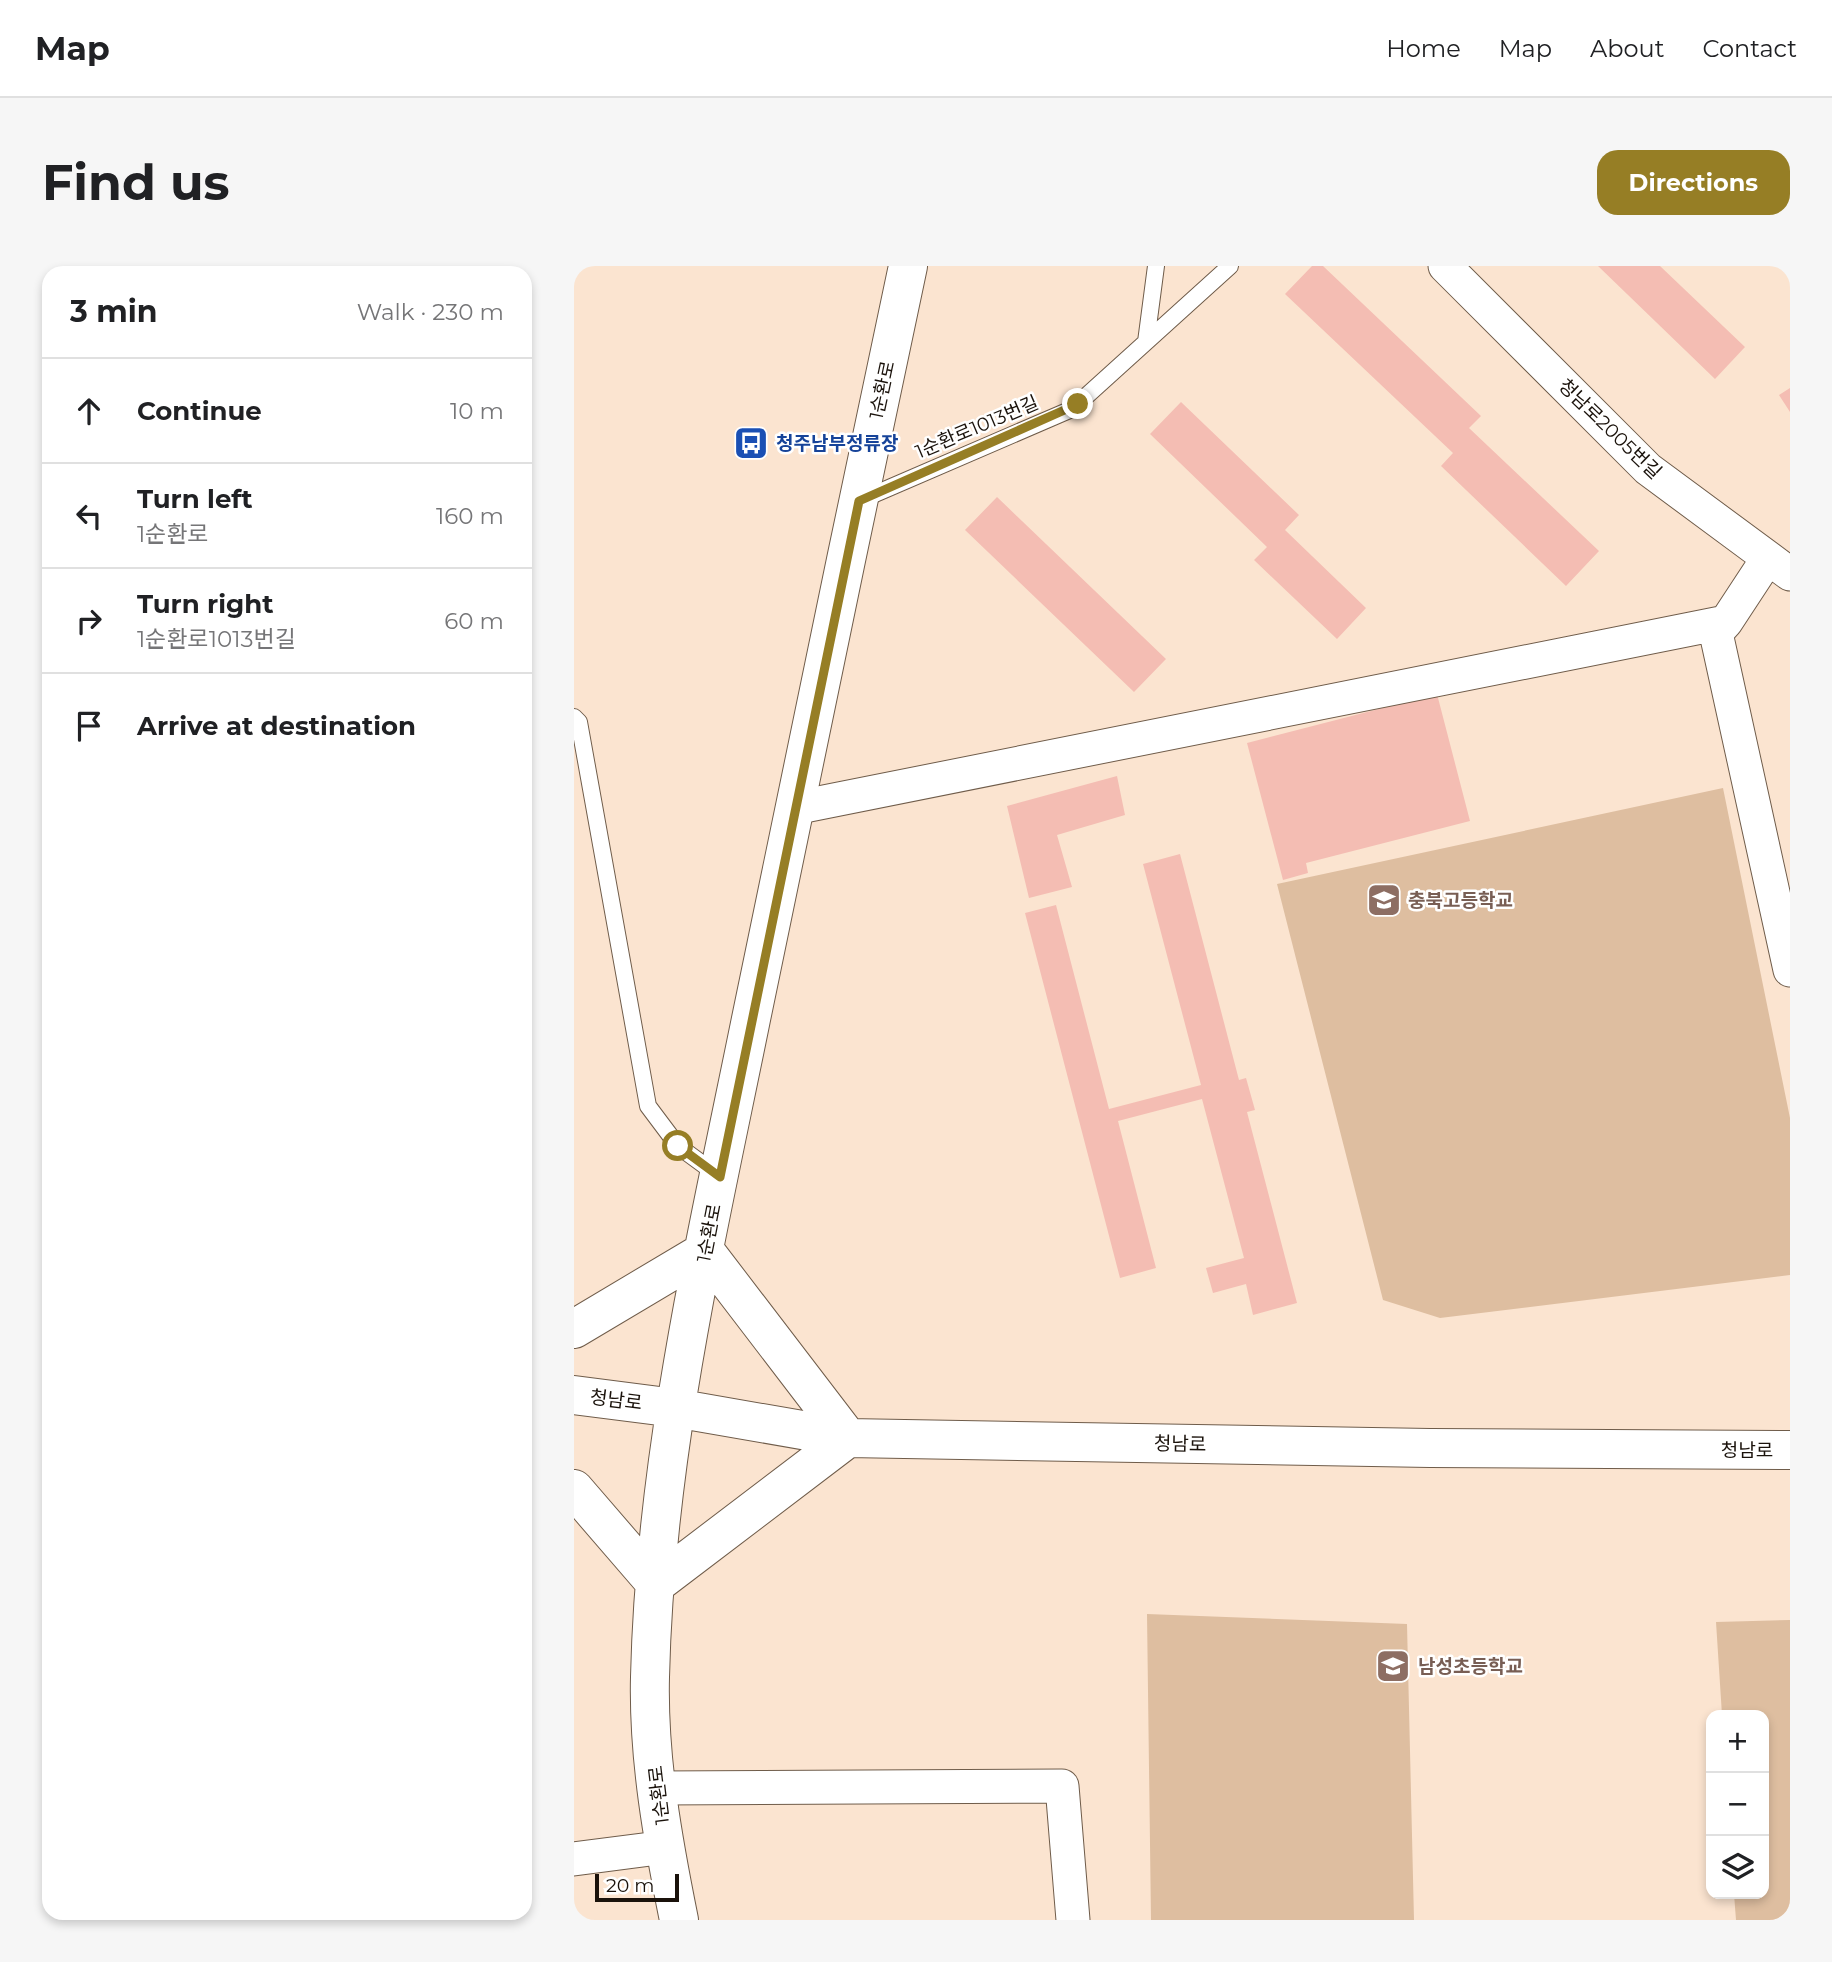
<!DOCTYPE html>
<meta charset="utf-8">
<style>
:root{--surface:#fff;--page:#f6f6f6;--text:#202124;--muted:#757577;--line:#e0e0e0;--accent:#967e25}
body{margin:0;font-family:Montserrat,"Noto Sans KR",sans-serif;background:var(--page);color:var(--text)}
.controls{position:absolute;right:21px;bottom:21px;display:grid;overflow:hidden;border-radius:14px;box-shadow:0 4px 10px #0003}
.controls button{width:63px;height:63px;display:grid;place-items:center;padding:0;border:0;border-bottom:2px solid var(--line);background:var(--surface);color:var(--text);font:35px sans-serif}
.scale{position:absolute;left:21px;bottom:18px;width:84px;box-sizing:border-box;padding-left:7px;border:4px solid #1a120b;border-top:0;font-size:19px;line-height:24px;white-space:nowrap;color:#1a120b;-webkit-text-stroke:5px #fff;paint-order:stroke}
.stop{position:absolute;width:21px;height:21px;margin:-16px;border:5px solid #967e25;border-radius:50%;background:#fff}
.stop.end{background:#967e25;border-color:#fff;box-shadow:0 2px 7px #0008}
.list{margin:0;padding:0;list-style:none}
h2{display:flex;justify-content:space-between;align-items:center;height:91px;margin:0;padding:0 28px;font-size:30px}
h2 small{font-size:23px;font-weight:400;color:var(--muted)}
.list li{display:grid;grid-template-columns:46px 1fr auto;gap:21px;align-items:center;box-sizing:border-box;height:105px;padding:0 28px;border-top:2px solid var(--line)}
.list b{display:block;font-size:26px;white-space:nowrap}
.list p{margin:0;font-size:23px;white-space:nowrap;color:var(--muted)}
.list em{font-size:23px;font-style:normal;color:var(--muted)}
.icon{flex:none;width:38px;height:38px;fill:none;stroke:currentColor;stroke-width:2;stroke-linecap:round;stroke-linejoin:round}
.map{position:relative;flex:none;width:1216px;height:1654px;overflow:hidden;border-radius:21px}
header{display:flex;align-items:center;gap:42px;box-sizing:border-box;height:98px;padding:0 35px;background:var(--surface);border-bottom:2px solid var(--line)}
header strong{font-size:33px}
nav{display:flex;gap:38px;margin-inline-start:auto;font-size:24px}
.intro{display:flex;align-items:center;justify-content:space-between;box-sizing:border-box;height:168px;padding:0 42px}
h1{margin:0;font-size:49px}
.button{padding:18px 32px;border-radius:21px;background:var(--accent);color:#fff;font-size:24px;font-weight:700}
main{display:flex;gap:42px;padding:0 42px}
aside{flex:1;background:var(--surface);border-radius:21px;box-shadow:0 4px 10px #0003}
.map>svg:first-child{display:block}
.green{fill:#debea0}
.building{fill:#f4bdb3}
.lines{fill:none;stroke-linecap:round;stroke-linejoin:round}
.lane-casing{stroke:#6f5c4a;stroke-width:18}
.street-casing{stroke:#6f5c4a;stroke-width:35}
.secondary-casing{stroke:#6f5c4a;stroke-width:40}
.lane{stroke:#fff;stroke-width:16}
.street{stroke:#fff;stroke-width:33}
.secondary{stroke:#fff;stroke-width:38}
.route{stroke:#967e25;stroke-width:9}
.labels{text-anchor:middle;dominant-baseline:central;stroke-width:5;stroke-linejoin:round;paint-order:stroke}
.street-label{font-size:19px;fill:#1a120b;stroke:#fff}
.transit-label{font-size:19px;font-weight:bold;fill:#164399;stroke:#fff;text-anchor:start}
.education-label{font-size:19px;font-weight:bold;fill:#785e54;stroke:#fff;text-anchor:start}
</style>
<header>
<strong>Map</strong>
<nav><a>Home</a><a>Map</a><a>About</a><a>Contact</a></nav>
</header>
<div class="intro"><h1>Find us</h1><a class="button">Directions</a></div>
<main>
<aside>
<h2>3 min<small>Walk · 230 m</small></h2>
<ul class="list">
<li><svg class="icon" aria-label="ahead" viewBox="0 0 24 24"><path d="M12 20V5M6 11l6-6 6 6"/></svg><div><b>Continue</b></div><em>10 m</em></li>
<li><svg class="icon" aria-label="left" viewBox="0 0 24 24"><path d="M17 20v-9H6M10 6l-5 5 5 5"/></svg><div><b>Turn left</b><p>1순환로</p></div><em>160 m</em></li>
<li><svg class="icon" aria-label="right" viewBox="0 0 24 24"><path d="M7 20v-9h11M14 6l5 5-5 5"/></svg><div><b>Turn right</b><p>1순환로1013번길</p></div><em>60 m</em></li>
<li><svg class="icon" aria-label="arrive" viewBox="0 0 24 24"><path d="M6 21V4h12l-3 4 3 4H6"/></svg><div><b>Arrive at destination</b></div></li>
</ul>
</aside>
<div class="map">
<svg width="1216" height="1654" viewBox="0 0 1216 1654">
<rect width="100%" height="100%" fill="#fbe4d0"/>
<!-- green -->
<path class="green" d="M1149,522L1216,852V1009L866,1052L809,1034L703,618Z
M573,1348L833,1358L840,1654H577Z
M1216,1354V1654H1162L1160,1628H1190V1449H1148L1142,1356Z"/>
<!-- building -->
<path class="building" d="M738,0H749L907,150L895,162L1025,285L992,320L867,200L879,187L711,28Z
M1024,0H1086L1171,81L1141,113Z
M1216,122V146L1205,129Z
M607,136L725,249L711,264L792,342L763,373L680,294L693,281L576,168Z
M423,231L592,393L560,426L391,264Z
M863,428L896,555L732,597L734,607L709,614L673,477Z
M543,510L551,549L483,569L498,621L455,632L433,540Z
M606,588L665,814L672,812L681,844L673,846L723,1037L679,1049L672,1018L639,1027L632,1002L670,992L628,833L544,855L582,1002L546,1012L451,647L482,639L535,843L627,819L569,598Z"/>
<g class="lines">
<!-- lane casing -->
<g class="lane-casing">
<path id="lane" d="M572,76L582,0
M287,234L498,143L656,0
M0,451L5,456L74,840L104,880L145,910"/>
</g>
<!-- street casing -->
<g class="street-casing">
<path id="street" d="M871,0L1074,203L1216,308
M1152,356L1142,367L1216,704
M220,542L1152,356L1194,292
M82,1522L488,1520L499,1654
M0,1593L92,1581"/>
</g>
<!-- secondary casing -->
<g class="secondary-casing">
<path id="secondary" d="M131,985L274,1172
M0,1063L131,985
M0,1129L101,1142L274,1172L856,1182L1216,1184
M0,1223L82,1318
M82,1318L274,1172
M105,1654C89,1575 74,1492 76,1411C81,1189 133,970 177,753C228,501 281,251 334,0"/>
</g>
<!-- lane -->
<use href="#lane" class="lane"/>
<!-- street -->
<use href="#street" class="street"/>
<!-- secondary -->
<use href="#secondary" class="secondary"/>
</g>
<g class="lines">
<!-- route -->
<path class="route" d="M104,880L146,911L285,235L504,138"/>
</g>
<!-- icons -->
<defs>
<g id="bus-square" transform="scale(1.75)"><rect x="-9" y="-9" width="18" height="18" rx="4" fill="#1a4fb4" stroke="#fff"/><path d="M-5-6H5V4H4V6H2V4H-2V6H-4V4H-5ZM-3.5-4V0h7V-4ZM-3.5 1.2v1.5H-2V1.2ZM2 1.2v1.5H3.5V1.2Z" fill="#fff"/></g>
<g id="school-square" transform="scale(1.75)"><rect x="-9" y="-9" width="18" height="18" rx="4" fill="#8d6e63" stroke="#fff"/><path d="M0-5L7-2L0 1L-7-2ZM-4 1L0 2.5L4 1V4Q0 6-4 4Z" fill="#fff"/></g>
</defs>
<g fill-rule="evenodd">
<use href="#bus-square" x="177" y="177"/>
<use href="#school-square" x="810" y="634"/>
<use href="#school-square" x="819" y="1400"/>
</g>
<g class="labels">
<!-- street labels -->
<g class="street-label">
<text transform="translate(308 124) rotate(-78)">1순환로</text>
<text transform="translate(403 161) rotate(-23)">1순환로1013번길</text>
<text transform="translate(1036 163) rotate(44)">청남로2005번길</text>
<text transform="translate(135 967) rotate(-79)">1순환로</text>
<text transform="translate(42 1134) rotate(7)">청남로</text>
<text transform="translate(606 1178) rotate(1)">청남로</text>
<text x="1173" y="1184">청남로</text>
<text transform="translate(85 1529) rotate(-97)">1순환로</text>
</g>
<!-- transit labels -->
<g class="transit-label">
<text x="202" y="177">청주남부정류장</text>
</g>
<!-- education labels -->
<g class="education-label">
<text x="834" y="634">충북고등학교</text>
<text x="844" y="1400">남성초등학교</text>
</g>
</g>
</svg>
<div class="controls">
<button>+</button>
<button>−</button>
<button><svg class="icon" aria-label="layers" viewBox="0 0 24 24"><path d="M12 4l9 5-9 5-9-5zM3 14l9 5 9-5"/></svg></button>
</div>
<div class="scale">20 m</div>
<div class="stop" style="left:104px;top:880px"></div>
<div class="stop end" style="left:504px;top:138px"></div>
</div>
</main>
